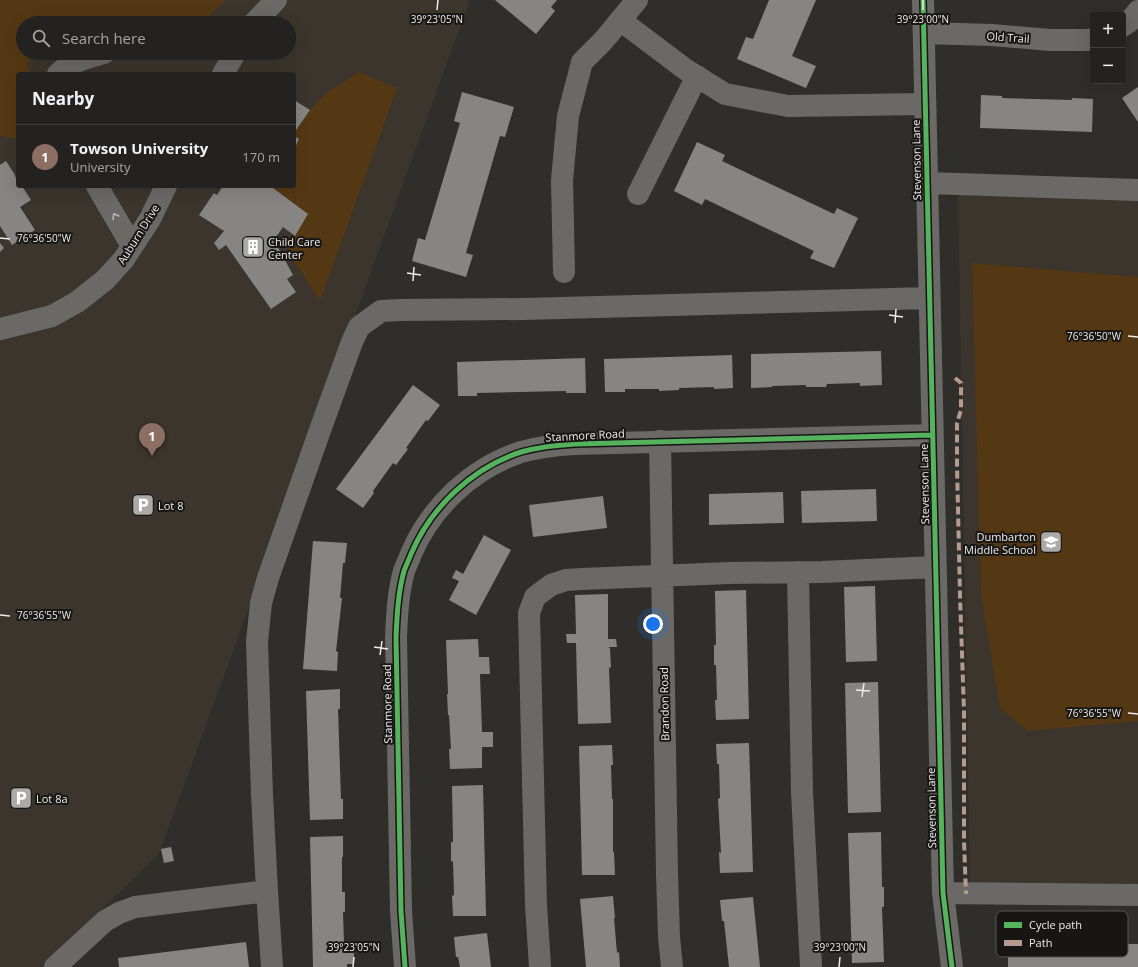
<!DOCTYPE html>
<meta charset="utf-8">
<style>
:root{--surface:#242220;--page:#302f2d;--text:#f1f3f6;--muted:#a3a4a5;--line:#413f3e;--accent:#db2777}
body{margin:0;font-family:"Open Sans",sans-serif;background:var(--page);color:var(--text)}
.controls{position:absolute;right:12px;top:12px;display:grid;overflow:hidden;border-radius:4px;box-shadow:0 4px 16px #0002}
.controls button{width:36px;height:36px;display:grid;place-items:center;padding:0;border:0;border-bottom:1px solid var(--line);background:var(--surface);color:var(--text);font:20px sans-serif}
.you{position:absolute;left:653px;top:624px;width:14px;height:14px;margin:-10px;border:3px solid #fff;border-radius:50%;background:#1a73e8;box-shadow:0 0 0 6px #1a73e833}
.badge{display:grid;place-items:center;width:26px;height:26px;border-radius:50%;background:var(--accent);color:#fff;font-size:13px;font-weight:700}
.pin{position:absolute;translate:-50% -33px;filter:drop-shadow(0 1px 2px #0008)}
.pin::after{content:'';position:absolute;top:21px;width:14px;height:12px;background:inherit;clip-path:polygon(0 0,100% 0,50% 100%)}
.list{margin:0;padding:0;list-style:none}
h2{display:flex;justify-content:space-between;align-items:center;height:52px;margin:0;padding:0 16px;font-size:17px}
h2 small{font-size:13px;font-weight:400;color:var(--muted)}
.list li{display:grid;grid-template-columns:26px 1fr auto;gap:12px;align-items:center;box-sizing:border-box;height:64px;padding:0 16px;border-top:1px solid var(--line)}
.list b{display:block;font-size:15px;white-space:nowrap}
.list p{margin:0;font-size:13px;white-space:nowrap;color:var(--muted)}
.list em{font-size:13px;font-style:normal;color:var(--muted)}
.icon{flex:none;width:22px;height:22px;fill:none;stroke:currentColor;stroke-width:2;stroke-linecap:round;stroke-linejoin:round}
.map{position:relative;flex:none;width:1138px;height:967px;overflow:hidden}
.search{position:absolute;background:var(--surface);box-shadow:0 4px 16px #0002;left:16px;top:16px;width:280px;height:44px;display:flex;align-items:center;gap:10px;box-sizing:border-box;padding:0 14px;border-radius:22px;color:var(--muted);font-size:15px}
.panel{position:absolute;background:var(--surface);box-shadow:0 4px 16px #0002;left:16px;top:72px;width:280px;height:116px;border-radius:4px}
.map>svg:first-child{display:block}
.built{fill:#3c352d;fill-rule:evenodd}
.green{fill:#543813}
.building{fill:#878583}
.lines{fill:none;stroke-linecap:round;stroke-linejoin:round}
.minor{stroke:#6a6966;stroke-width:22}
.quiet{stroke:#b69a8f;stroke-width:4;stroke-dasharray:8 4;stroke-linecap:butt}
.cycleway-casing{stroke:#181614;stroke-width:8}
.cycleway{stroke:#56b35d;stroke-width:5}
.oneway{stroke:#b9b7b5}
.ticks{fill:none;stroke:#eeebe9;stroke-width:1.5}
.labels{text-anchor:middle;dominant-baseline:central;stroke-width:4;stroke-linejoin:round;paint-order:stroke}
.street-label{font-size:11px;fill:#eeebe9;stroke:#181614}
.poi-label{font-size:11px;fill:#eeebe9;stroke:#181614;text-anchor:start}
.key{fill:#181614;stroke:#585654;stroke-width:1}
.key-label{font-size:11px;fill:#eeebe9}
.ticks-label{font-size:10px;text-anchor:middle;fill:#eeebe9;stroke:#181614;stroke-width:4;stroke-linejoin:round;paint-order:stroke}
</style>
<div class="map">
<svg width="1138" height="967" viewBox="0 0 1138 967">
<rect width="100%" height="100%" fill="#302e2b"/>
<!-- built -->
<path class="built" d="M0,0H470L159,854L43,967H0ZM23,23H289V53H23ZM18,74H294V186H18Z
M958,189L1138,197V889L970,887Z"/>
<!-- green -->
<path class="green" d="M0,0H225L204,21L201,23H168L161,19L143,16H126L107,23H23V53H33L27,66L31,74H18V139L0,136Z
M359,72L397,88L320,301L287,250L307,214L273,188L274,186H294V149L299,139L294,136V133L310,110L328,92Z
M972,263L1138,277V721L1028,731L1000,708L981,595Z"/>
<!-- building -->
<path class="building" d="M495,0H557L551,7L555,11L536,34Z
M769,0H816L792,56L816,66L806,88L737,59L746,37L753,39Z
M1138,87V122L1122,98Z
M462,92L514,107L505,137L500,136L466,253L473,255L466,277L412,261L418,238L425,240L460,123L454,121Z
M981,95L1002,96V98L1072,100V98L1093,99L1092,132L980,128Z
M294,100L310,110L294,133Z
M294,136L299,139L294,149Z
M697,142L725,155L722,161L834,214L837,208L858,218L834,268L810,258L814,251L705,199L702,205L674,191Z
M6,161L15,175V176L18,182V186H22L31,200L20,207L35,230L12,245L0,226V165Z
M223,186H274L273,188L308,214L295,236L283,227L274,240L293,275L287,279L296,292L271,309L226,245L219,250L214,243L224,231L199,215L214,193L217,195Z
M0,243L4,248L0,252Z
M881,351L882,385L860,386V383L827,384L826,387H806V385L772,386V387L751,388V354Z
M732,355L733,388L714,389V387L679,388V390L659,391V389H625V392H605L604,359Z
M585,358L586,393H566V391L477,393V396H458L457,362Z
M413,385L440,405L428,421L426,420L406,448L408,449L396,465L393,463L373,491L374,493L363,508L336,489Z
M876,489L877,521L802,523L801,491Z
M783,492L784,523L709,525V494Z
M603,496L607,528L533,537L529,505Z
M484,535L511,550L476,615L449,600L459,581L452,578L456,570L463,574Z
M313,541L347,543L345,563H343L340,598H342L336,651L338,652L337,671L303,669Z
M875,586L877,661L846,662L844,587Z
M746,590L749,719L716,720L715,700H717L716,665H714V645H716L715,591Z
M608,594V639H616L617,647H608L610,648L611,668L609,667L611,723L578,724L576,643H567L566,634H576L575,595Z
M478,639L479,657H489L490,674H480L482,732H493V747H482V768L450,769L449,749H451L449,715H448L447,694H448L446,640Z
M878,682L881,812L848,813L845,683Z
M340,689V709H338L341,799H343V819L310,820L306,691Z
M749,743L753,872L720,873L719,852L721,853L718,799L720,798L719,764H717L716,744Z
M612,745L613,765H611L612,799H613V852H614L615,875H582L579,746Z
M483,785L486,916H453L452,896L454,895L453,861L451,862V842H453L452,786Z
M881,832L882,887H884V907H882L884,962L852,963L848,833Z
M343,836V857H342V892H345V912H343L344,944H347V948H354V964H347V967H313L310,837Z
M171,847L174,861L164,863L161,849Z
M613,896L615,918H614L617,953L619,952L620,967H586L580,899Z
M753,897L760,967H729L724,921H722L720,900Z
M487,933L491,967H460L458,957H456L454,937Z
M246,942L249,967H119L118,958Z
M1008,943L1138,944V967H1008Z"/>
<g class="lines">
<!-- minor -->
<path class="minor" d="M923,0L943,893L952,967
M620,20L685,69L725,94L788,106L925,104
M254,23L276,0
M1123,26L1130,21L1138,11
M924,33L992,35L1050,40H1088L1093,39
M58,74C71,61 87,58 104,53
M223,74L235,53
M927,183L1138,190
M97,186L132,246
M638,194L697,76
M564,272L562,180L568,116L582,62L603,41L637,0
M0,329L52,316L77,302L105,280L124,259L150,219L166,186
M660,441L667,874L669,937L672,967
M798,572L802,792L811,967
M267,891L272,967
M943,893L1138,895
M55,967L105,921L119,913L135,907L267,891L262,795L257,642L261,603L268,578L319,433L352,342L359,327L381,311L400,310L524,309L929,298
M405,967L401,911L396,637C397,615 398,593 404,571C406,565 409,560 411,554C431,507 472,468 521,452C539,447 557,445 575,444L932,435
M540,967L536,905L529,613L535,597L551,585L566,580L582,579L729,573L821,572L936,567"/>
<!-- quiet -->
<path class="quiet" d="M955,378L961,383V410L957,423V465L960,596L964,711V841L966,894"/>
<!-- cycleway casing -->
<g class="cycleway-casing">
<path id="cycleway" d="M923,0L943,893L952,967
M405,967L401,911L396,637C397,615 398,593 404,571C406,565 409,560 411,554C431,507 472,468 521,452C539,447 557,445 575,444L932,435"/>
</g>
<!-- cycleway -->
<use href="#cycleway" class="cycleway"/>
</g>
<!-- one-way arrows -->
<defs><path id="oneway-chevron" d="M-2-3.5L2.5 0L-2 3.5" fill="none" stroke-width="1.6" stroke-linecap="round" stroke-linejoin="round"/></defs>
<use class="oneway" href="#oneway-chevron" transform="translate(115 216) rotate(-120)"/>
<!-- ticks -->
<path class="ticks" d="M437,10L438,0M923,10V0M0,238L10,239M407,273L421,275M413,281L414,267M889,315L903,317M895,323L896,309M1128,336L1138,337M0,615L10,616M374,647L388,649M380,655L382,641M856,690L870,691M862,697L864,683M1128,713L1138,714M353,967L354,957M839,967L840,957"/>
<!-- icons -->
<defs>
<g id="building-square" transform="scale(1.15)"><rect x="-9" y="-9" width="18" height="18" rx="4" fill="#aca9a6" stroke="#181614"/><path d="M-4-6H4V6H1V3H-1V6H-4ZM-2.5-4.3h1.7v1.8h-1.7ZM.8-4.3h1.7v1.8H.8ZM-2.5-1h1.7V.8h-1.7ZM.8-1h1.7V.8H.8Z" fill="#fff"/></g>
<g id="parking-square" transform="scale(1.15)"><rect x="-9" y="-9" width="18" height="18" rx="4" fill="#aca9a6" stroke="#181614"/><path d="M-3.5-5.5H1a3.5 3.5 0 0 1 0 7H-1V5.5H-3.5ZM-1-3.4V-.6H.8a1.4 1.4 0 0 0 0-2.8Z" fill="#fff"/></g>
<g id="school-square" transform="scale(1.15)"><rect x="-9" y="-9" width="18" height="18" rx="4" fill="#aca9a6" stroke="#181614"/><path d="M0-5L7-2L0 1L-7-2ZM-4 1L0 2.5L4 1V4Q0 6-4 4Z" fill="#fff"/></g>
</defs>
<g fill-rule="evenodd">
<use href="#building-square" x="253" y="247"/>
<use href="#parking-square" x="143" y="505"/>
<use href="#school-square" x="1051" y="542"/>
<use href="#parking-square" x="21" y="798"/>
</g>
<g class="labels">
<!-- street labels -->
<g class="street-label">
<text transform="translate(1008 37) rotate(4)">Old Trail</text>
<text transform="translate(916 160) rotate(-91)">Stevenson Lane</text>
<text transform="translate(138 234) rotate(-58)">Auburn Drive</text>
<text transform="translate(585 435) rotate(-3)">Stanmore Road</text>
<text transform="translate(924 484) rotate(-91)">Stevenson Lane</text>
<text transform="translate(387 704) rotate(-91)">Stanmore Road</text>
<text transform="translate(664 704) rotate(-91)">Brandon Road</text>
<text transform="translate(931 808) rotate(-91)">Stevenson Lane</text>
</g>
<!-- poi labels -->
<g class="poi-label">
<text x="268" y="241">Child Care<tspan x="268" dy="13">Center</tspan></text>
<text x="158" y="505">Lot 8</text>
<text x="1036" y="536" text-anchor="end">Dumbarton<tspan x="1036" dy="13">Middle School</tspan></text>
<text x="36" y="798">Lot 8a</text>
</g>
</g>
<!-- legend -->
<rect x="996" y="911" width="132" height="46" rx="6" class="key"/>
<rect x="1004" y="922" width="18" height="6" fill="#56b35d"/>
<rect x="1004" y="940" width="18" height="6" fill="#b69a8f"/>
<g class="key-label">
<text x="1029" y="929">Cycle path</text>
<text x="1029" y="947">Path</text>
</g>
<g class="ticks-label">
<text x="437" y="23">39°23'05"N</text>
<text x="923" y="23">39°23'00"N</text>
<text x="44" y="242">76°36'50"W</text>
<text x="1094" y="340">76°36'50"W</text>
<text x="44" y="619">76°36'55"W</text>
<text x="1094" y="717">76°36'55"W</text>
<text x="354" y="951">39°23'05"N</text>
<text x="840" y="951">39°23'00"N</text>
</g>
</svg>
<div class="controls">
<button>+</button>
<button>−</button>
</div>
<div class="you"></div>
<div class="pin badge" style="left:152px;top:456px;background:#8d6e63">1</div>
<div class="search"><svg class="icon" aria-label="search" viewBox="0 0 24 24"><circle cx="10" cy="10" r="6"/><path d="M15 15l6 6"/></svg>Search here</div>
<section class="panel">
<h2>Nearby<small></small></h2>
<ul class="list">
<li><span class="badge" style="background:#8d6e63">1</span><div><b>Towson University</b><p>University</p></div><em>170 m</em></li>
</ul>
</section>
</div>
